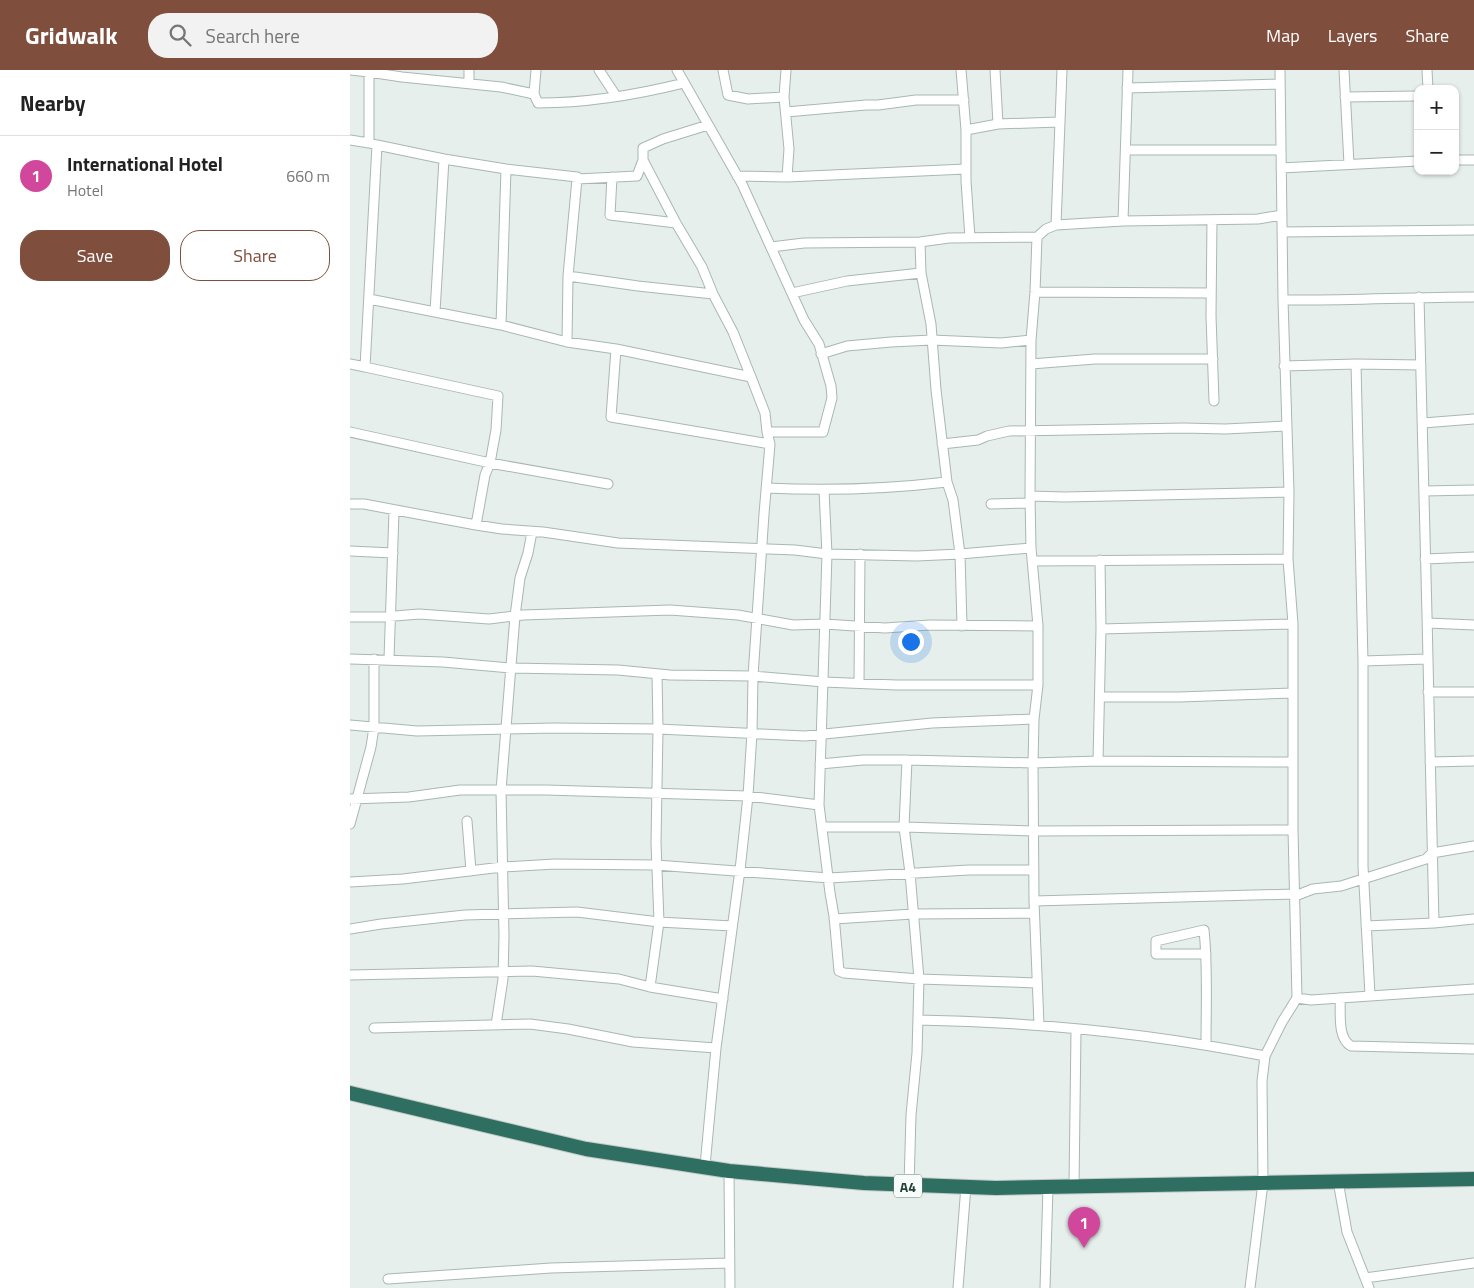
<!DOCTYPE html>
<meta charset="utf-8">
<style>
:root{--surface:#fff;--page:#f2f2f2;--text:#222;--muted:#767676;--line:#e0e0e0;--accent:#804e3d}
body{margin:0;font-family:"Titillium Web",sans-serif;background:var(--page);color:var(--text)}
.controls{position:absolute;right:15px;top:15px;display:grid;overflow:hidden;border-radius:10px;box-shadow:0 1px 4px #0004}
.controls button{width:45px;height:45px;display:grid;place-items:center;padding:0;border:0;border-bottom:1px solid var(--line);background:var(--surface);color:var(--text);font:25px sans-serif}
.you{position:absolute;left:560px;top:571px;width:18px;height:18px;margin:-12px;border:4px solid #fff;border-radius:50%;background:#1a73e8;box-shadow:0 0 0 8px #1a73e833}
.badge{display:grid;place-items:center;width:32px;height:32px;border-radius:50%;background:var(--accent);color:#fff;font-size:16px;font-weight:700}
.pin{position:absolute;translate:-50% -41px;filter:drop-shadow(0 1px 2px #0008)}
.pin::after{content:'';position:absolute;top:26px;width:18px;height:15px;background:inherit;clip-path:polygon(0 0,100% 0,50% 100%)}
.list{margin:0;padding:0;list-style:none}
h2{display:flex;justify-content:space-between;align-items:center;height:65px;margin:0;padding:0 20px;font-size:21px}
h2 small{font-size:16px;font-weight:400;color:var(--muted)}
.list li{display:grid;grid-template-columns:32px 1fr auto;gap:15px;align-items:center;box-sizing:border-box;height:80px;padding:0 20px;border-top:1px solid var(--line)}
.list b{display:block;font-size:19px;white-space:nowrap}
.list p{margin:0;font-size:16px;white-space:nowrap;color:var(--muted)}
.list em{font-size:16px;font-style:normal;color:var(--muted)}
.actions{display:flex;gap:10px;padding:15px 20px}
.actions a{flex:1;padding:11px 0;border:1px solid var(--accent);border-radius:20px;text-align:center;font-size:18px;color:var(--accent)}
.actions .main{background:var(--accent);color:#fff}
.icon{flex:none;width:28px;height:28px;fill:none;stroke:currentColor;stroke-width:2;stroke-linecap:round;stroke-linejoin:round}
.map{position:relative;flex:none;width:1124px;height:1218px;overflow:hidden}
header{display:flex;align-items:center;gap:30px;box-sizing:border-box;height:70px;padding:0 25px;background:var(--accent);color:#fff}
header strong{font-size:24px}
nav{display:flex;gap:28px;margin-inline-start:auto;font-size:18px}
.search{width:350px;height:45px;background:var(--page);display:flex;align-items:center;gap:12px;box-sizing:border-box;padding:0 18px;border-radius:20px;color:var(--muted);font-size:19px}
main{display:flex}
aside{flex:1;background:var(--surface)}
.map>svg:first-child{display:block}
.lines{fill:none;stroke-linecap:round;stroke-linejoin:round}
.minor-casing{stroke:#a8b8b2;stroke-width:11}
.highway-casing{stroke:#c2cac8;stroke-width:16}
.minor{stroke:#fff;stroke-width:9}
.highway{stroke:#2f6f62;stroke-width:14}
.labels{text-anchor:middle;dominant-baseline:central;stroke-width:5;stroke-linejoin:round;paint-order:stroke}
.shield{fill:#f7fbf9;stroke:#637a73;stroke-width:1}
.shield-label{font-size:14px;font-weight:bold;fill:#24423a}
</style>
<header>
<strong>Gridwalk</strong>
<div class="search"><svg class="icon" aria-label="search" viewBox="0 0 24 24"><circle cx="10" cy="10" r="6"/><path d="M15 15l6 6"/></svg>Search here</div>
<nav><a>Map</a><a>Layers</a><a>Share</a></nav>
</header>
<main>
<aside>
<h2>Nearby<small></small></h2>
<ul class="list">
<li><span class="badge" style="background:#d1479c">1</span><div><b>International Hotel</b><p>Hotel</p></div><em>660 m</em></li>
</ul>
<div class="actions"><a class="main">Save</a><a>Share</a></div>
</aside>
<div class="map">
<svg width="1124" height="1218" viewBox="0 0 1124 1218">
<rect width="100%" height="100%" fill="#e6efeb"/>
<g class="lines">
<!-- minor casing -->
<g class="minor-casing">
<path id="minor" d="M0,0L19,2L52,7L151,17L184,24L188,33C237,33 286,25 334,13
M119,0V13
M249,0L266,26
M327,0L392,114L454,250L469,274L481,316L482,328L473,362H417L420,374L414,444L403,606L402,663L398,726L390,800L366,978L355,1096
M373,0L378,25L398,29L434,27
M436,0L434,27L439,79L437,107
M611,0L616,60V111L620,168
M645,0L648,54L709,52
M994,0L999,94
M1077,0L1078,19
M19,2V73L27,75L15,297L148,326L146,360L140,393L135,405L126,455
M777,18L930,14
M184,24L186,0
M995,27L1068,26
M436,42L516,35H528L566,30H614
M616,60L648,54
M0,70L19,73
M27,75L94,89L156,99L227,107V109L287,106L293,90V78L313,69L358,55
M776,80H930
M293,90L326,153L352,197L363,224L383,262L401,307
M1105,90H1124
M931,98L1068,91
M387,106L437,107L616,99
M262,107L260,145L326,153
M862,150L861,246L864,331
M773,151L778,0
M706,155L712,0
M932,162L1124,160
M687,167L685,222L681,270L680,426L681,478L688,556V615L684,649L683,693L684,831L689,955
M570,172L571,203L581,254L586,320L597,412L603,430L610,484L612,556
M421,177L454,173L570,172L599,168L687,167L696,159L706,155L773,151L908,149L932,145
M218,206L288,216L363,224
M685,222L861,223
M442,223L497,211L571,203
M1069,227C1075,436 1079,644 1084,853
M19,229L151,255L217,272L266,279L401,307L415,343L417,362
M933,230C996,231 1060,227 1124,227
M85,242L94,89
M151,255L156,99
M217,272L218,206L227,109
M266,279L261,347L420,374
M471,284L497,276L541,272L582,270L651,273L681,270
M0,294L15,297
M681,294L745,289H863
M1006,294L1013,591V796L1020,925
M934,296L1006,294L1071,295
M1073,353L1124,349
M0,362L140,393L258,414
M592,374L628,370L637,366L659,361L834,358L875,359L937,356
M416,418C476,421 537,419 597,412
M474,420L477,484L469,735L480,823L484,846L489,901L494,903L569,909L687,913
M1074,421L1124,420
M680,426L715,427L939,422
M0,434H14L126,455L152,459L193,462L268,473L445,480L477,484L567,486L610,484L681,478
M641,434L680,433
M0,481L43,483
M1075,489L1124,487
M683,491L938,489
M0,547H33L69,544L139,549L173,545L320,540L388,545L443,555L475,554L535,558L580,555L688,556
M1078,553L1124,555
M751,559L943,554
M0,589L93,592L161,598L268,600L320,605L403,606L474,612L546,615H688
M39,589L44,441
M1013,591L1078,589
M509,613L510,484
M1078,622H1124
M750,627H829L943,623
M0,655L67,661L204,658L308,659L455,666L582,653L684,649
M557,690L554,757L560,803L569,909L567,983L561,1045L559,1116
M748,691L751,559L750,490
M1080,692L1124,691
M470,694L513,690H557L683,693L748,691L942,692
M0,729L59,727L110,720H196L398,726L469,735
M117,751L121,801
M0,754L21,677L24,657V589
M472,757H554L683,761L943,760
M0,812L53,809L152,797L205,794L306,795L479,808L619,800H684
M945,826L963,819L991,816L1076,789L1082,783L1124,776
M684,831L944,824
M484,849L563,844L684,843
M1016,856L1084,853L1124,849
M0,859L31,854L115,845L227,842L309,852L382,856
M856,884H806V871L854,860C858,898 856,936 856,974
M0,905L182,901L269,909L300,917L373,929
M300,917L309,852L306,773L308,659L307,604
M947,928L961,930L1124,919
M990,928C991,943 987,968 1001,976L1124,979
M568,950C685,952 800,963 915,986
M146,955L153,909L154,866L151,720L165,546L170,508L178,483L182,462
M24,958L180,954L218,959L283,972L366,978
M379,1101L380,1218
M988,1111L997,1162L1019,1218
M724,1117L726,960
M1015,1208L1124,1193
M38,1209L201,1198L379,1193
M608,1218L616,1116
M695,1218L698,1117
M900,1218L913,1113L912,1011L915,986L932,952L947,928L943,760V554L938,489L939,422L933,230L930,0"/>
</g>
<!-- highway casing -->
<g class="highway-casing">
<path id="highway" d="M0,1023L236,1079L379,1101L514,1113L646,1118L1124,1109"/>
</g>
<!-- minor -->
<use href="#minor" class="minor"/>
<!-- highway -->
<use href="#highway" class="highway"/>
</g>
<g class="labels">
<!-- shield labels -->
<rect class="shield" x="544" y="1104.5" width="28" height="23" rx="4"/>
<g class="shield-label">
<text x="558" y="1116">A4</text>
</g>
</g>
</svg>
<div class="controls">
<button>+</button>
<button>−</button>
</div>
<div class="you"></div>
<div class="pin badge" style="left:734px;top:1178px;background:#d1479c">1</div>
</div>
</main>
